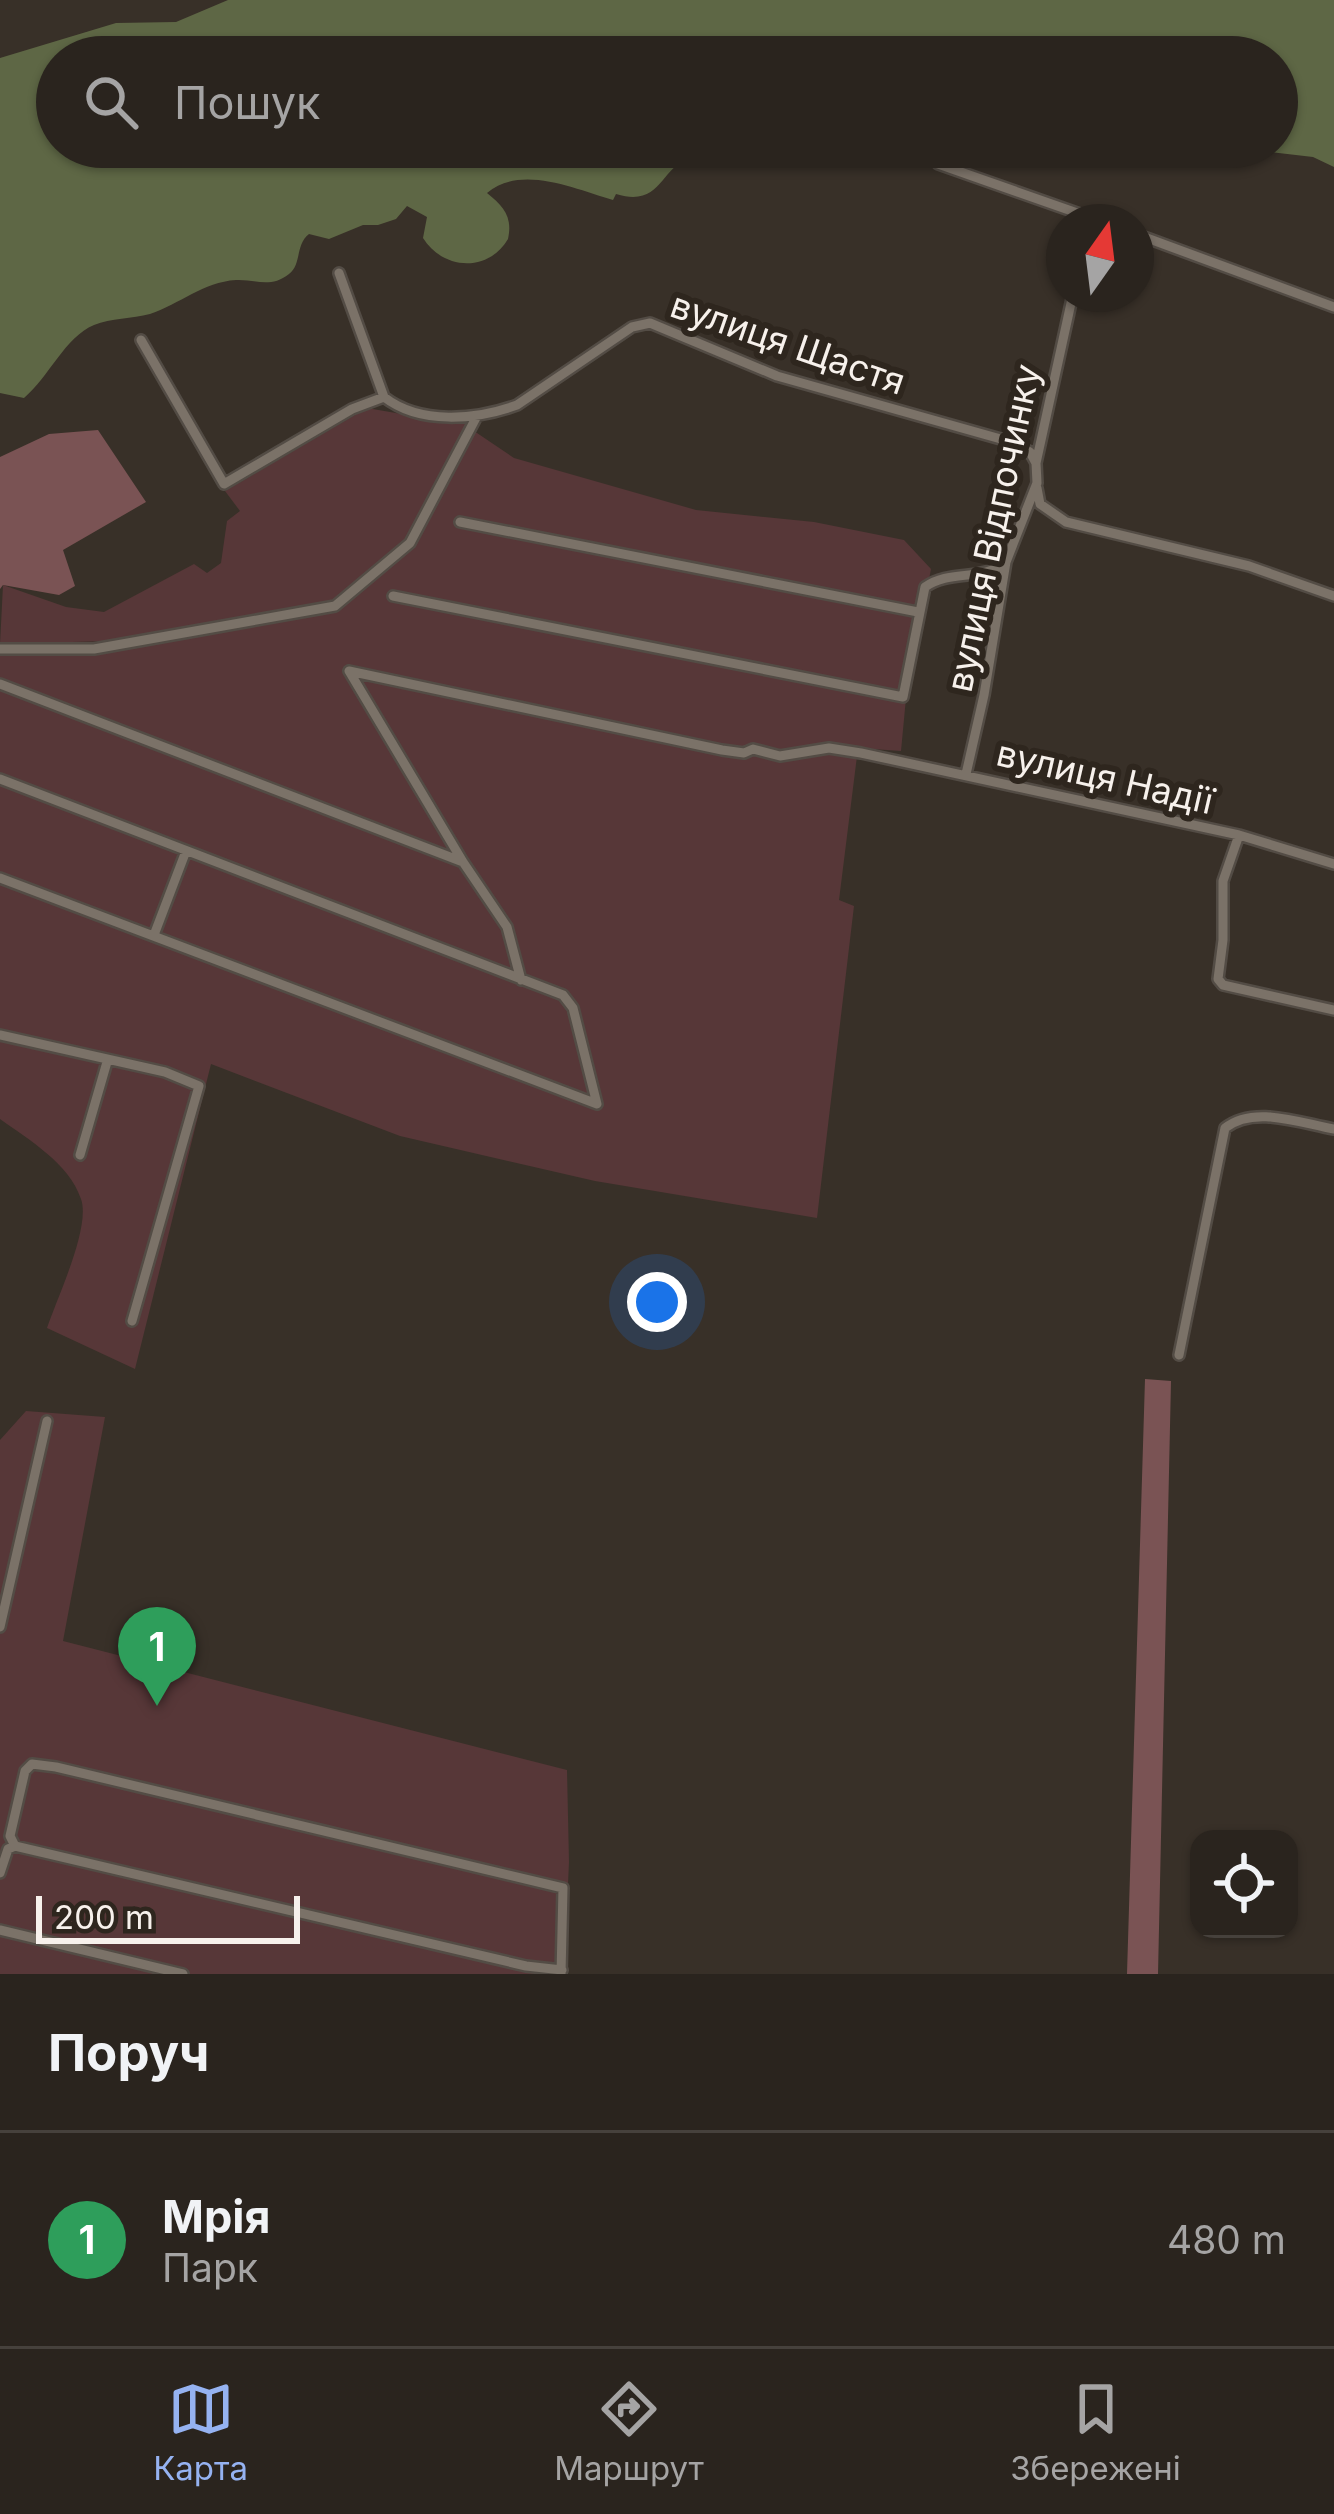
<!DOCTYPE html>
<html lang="uk">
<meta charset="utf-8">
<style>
:root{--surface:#2a241e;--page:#36302b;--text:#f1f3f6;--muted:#a5a4a4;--line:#46413c;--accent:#95b2f1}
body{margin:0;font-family:Inter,sans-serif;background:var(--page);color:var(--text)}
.controls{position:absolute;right:36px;bottom:36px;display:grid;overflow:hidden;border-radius:24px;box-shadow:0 3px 9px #0004}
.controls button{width:108px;height:108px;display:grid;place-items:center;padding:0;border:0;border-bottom:3px solid var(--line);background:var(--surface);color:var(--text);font:60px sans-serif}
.compass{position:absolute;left:1046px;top:204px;width:108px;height:108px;border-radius:50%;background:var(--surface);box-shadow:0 3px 9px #0004;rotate:14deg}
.scale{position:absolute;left:36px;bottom:30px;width:264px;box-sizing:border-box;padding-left:12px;border:6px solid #f7f1ec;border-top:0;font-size:33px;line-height:42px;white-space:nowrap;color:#f7f1ec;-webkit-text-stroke:9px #2e261e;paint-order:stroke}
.you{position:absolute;left:657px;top:1302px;width:42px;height:42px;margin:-30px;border:9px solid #fff;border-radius:50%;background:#1a73e8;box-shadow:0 0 0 18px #1a73e833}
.badge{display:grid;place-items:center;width:78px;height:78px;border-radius:50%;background:var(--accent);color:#fff;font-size:39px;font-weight:700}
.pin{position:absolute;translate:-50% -99px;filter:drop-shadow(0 3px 6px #0008)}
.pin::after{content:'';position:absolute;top:63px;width:42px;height:36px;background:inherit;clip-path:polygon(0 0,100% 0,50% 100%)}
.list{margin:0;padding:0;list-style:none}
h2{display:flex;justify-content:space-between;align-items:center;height:156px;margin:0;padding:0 48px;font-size:51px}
h2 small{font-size:39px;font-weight:400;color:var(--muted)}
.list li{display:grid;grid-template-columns:78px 1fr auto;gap:36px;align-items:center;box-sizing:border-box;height:216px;padding:0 48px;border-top:3px solid var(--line)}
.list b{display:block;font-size:45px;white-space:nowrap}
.list p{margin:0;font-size:39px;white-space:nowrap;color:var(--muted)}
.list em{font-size:39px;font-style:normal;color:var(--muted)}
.icon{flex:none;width:66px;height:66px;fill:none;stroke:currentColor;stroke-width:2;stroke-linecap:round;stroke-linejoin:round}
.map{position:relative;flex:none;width:1334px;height:1974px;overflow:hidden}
.search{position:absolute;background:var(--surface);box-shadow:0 3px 9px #0004;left:36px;right:36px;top:36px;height:132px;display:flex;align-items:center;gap:30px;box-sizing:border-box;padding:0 42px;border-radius:66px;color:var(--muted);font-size:45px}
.sheet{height:372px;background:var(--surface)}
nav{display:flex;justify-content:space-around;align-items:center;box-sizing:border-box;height:168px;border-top:3px solid var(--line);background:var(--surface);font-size:33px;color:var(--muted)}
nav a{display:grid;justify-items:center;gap:6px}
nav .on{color:var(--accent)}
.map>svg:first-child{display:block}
.green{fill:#573738}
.forest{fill:#7a5354}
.water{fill:#5e6745}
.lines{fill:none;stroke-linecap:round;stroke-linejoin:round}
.minor-casing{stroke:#534c45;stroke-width:14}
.minor{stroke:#7b7268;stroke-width:9}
.labels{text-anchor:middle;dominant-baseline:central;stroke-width:12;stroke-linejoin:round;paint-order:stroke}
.street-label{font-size:36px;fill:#f7f1ec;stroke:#2e261e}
</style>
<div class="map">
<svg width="1334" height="1974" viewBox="0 0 1334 1974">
<rect width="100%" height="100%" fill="#383028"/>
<!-- green -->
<path class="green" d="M367,408L436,420L469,419L418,526L406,541L336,601L324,605L109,641L0,644L3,585L66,607L104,612L194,564L207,573L221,563L227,521L240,511L225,491Z
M474,431L514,458L696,510L814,522L904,540L931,569L906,698L901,751L858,748L839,900L854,906L817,1218L595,1181L400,1136L211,1064L135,1369L47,1328C57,1298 91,1227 81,1199C69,1163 29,1140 0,1119V653H96L338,609L413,546Z
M26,1411L105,1417L63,1641L567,1770L569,1862L564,1974H0V1440Z"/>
<!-- forest -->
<path class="forest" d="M98,430L146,502L63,550L75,586L59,595L3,585L0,589V457L49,434Z
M1145,1379L1171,1381L1158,1974H1127Z"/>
<!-- water -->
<path class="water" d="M228,0H1334V167L1313,157L1226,147H1277V57H57V147H755C733,152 710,155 688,160C660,167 662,208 616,194L613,200C575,189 521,164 487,193C503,206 513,216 508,239C488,273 443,270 423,238L427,217L407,206L396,219L378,225H363L329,239L309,234C295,245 302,264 289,274C270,289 255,279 236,280C203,282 180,304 150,314C132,319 111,318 94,325C65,337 49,377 24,398L0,393V58L116,23L176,22Z"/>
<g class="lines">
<!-- minor casing -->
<g class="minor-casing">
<path id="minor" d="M938,164L1103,222
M1136,234L1334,307
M339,273L384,397C420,425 476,420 517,405L632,327L650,323L777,376L1015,443L1030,452L1036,463
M141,340L224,484L352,409L384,397
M1037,488L1040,504L1066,522L1249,566L1334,596
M460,522L918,612
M393,596L903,697L925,587C951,569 981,582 1006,562
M0,649H94L335,606L410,543L477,416
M349,671L722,750L744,753L753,749L780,756L829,748L861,753L1239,835L1334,864
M349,671L463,862
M0,684L463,862L507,927L521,980
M966,774L984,695L1006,562L1037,483L1036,463L1073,294
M0,779L563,995L573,1008L597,1104
M1239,835L1223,881V940L1218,979L1223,985L1334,1010
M0,878L597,1104
M154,935L186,851
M0,1035L165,1072L199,1086L132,1321
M80,1155L107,1062
M1179,1355L1225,1128C1254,1105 1300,1123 1334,1129
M0,1627L47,1421
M15,1846L10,1836L25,1771L32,1764L56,1767L563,1888L561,1974
M15,1846L526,1966L562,1970
M0,1873L8,1849L15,1846
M0,1930L183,1974"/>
</g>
<!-- minor -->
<use href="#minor" class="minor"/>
</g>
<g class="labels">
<!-- street labels -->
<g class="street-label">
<text transform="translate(788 343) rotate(19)">вулиця Щастя</text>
<text transform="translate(993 528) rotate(-78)">вулиця Відпочинку</text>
<text transform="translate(1105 777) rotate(13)">вулиця Надії</text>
</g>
</g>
</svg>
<div class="controls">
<button><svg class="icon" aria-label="locate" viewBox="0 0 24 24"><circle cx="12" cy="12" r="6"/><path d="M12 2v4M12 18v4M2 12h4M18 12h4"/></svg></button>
</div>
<svg class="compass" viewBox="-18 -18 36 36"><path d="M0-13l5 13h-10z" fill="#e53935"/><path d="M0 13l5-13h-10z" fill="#a5a4a4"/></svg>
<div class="scale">200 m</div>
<div class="you"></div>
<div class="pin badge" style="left:157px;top:1706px;background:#2e9e5b">1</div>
<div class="search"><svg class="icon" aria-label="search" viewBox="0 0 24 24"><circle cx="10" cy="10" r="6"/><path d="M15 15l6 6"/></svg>Пошук</div>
</div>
<section class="sheet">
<h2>Поруч<small></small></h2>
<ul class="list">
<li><span class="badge" style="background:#2e9e5b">1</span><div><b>Мрія</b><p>Парк</p></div><em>480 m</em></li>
</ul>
</section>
<nav>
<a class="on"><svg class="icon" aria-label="map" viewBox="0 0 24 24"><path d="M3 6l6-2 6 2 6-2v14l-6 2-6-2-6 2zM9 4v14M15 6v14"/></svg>Карта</a>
<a><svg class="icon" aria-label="directions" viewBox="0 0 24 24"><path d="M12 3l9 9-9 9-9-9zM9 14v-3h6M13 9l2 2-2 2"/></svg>Маршрут</a>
<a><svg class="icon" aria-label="saved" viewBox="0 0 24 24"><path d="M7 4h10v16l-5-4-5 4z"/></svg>Збережені</a>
</nav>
